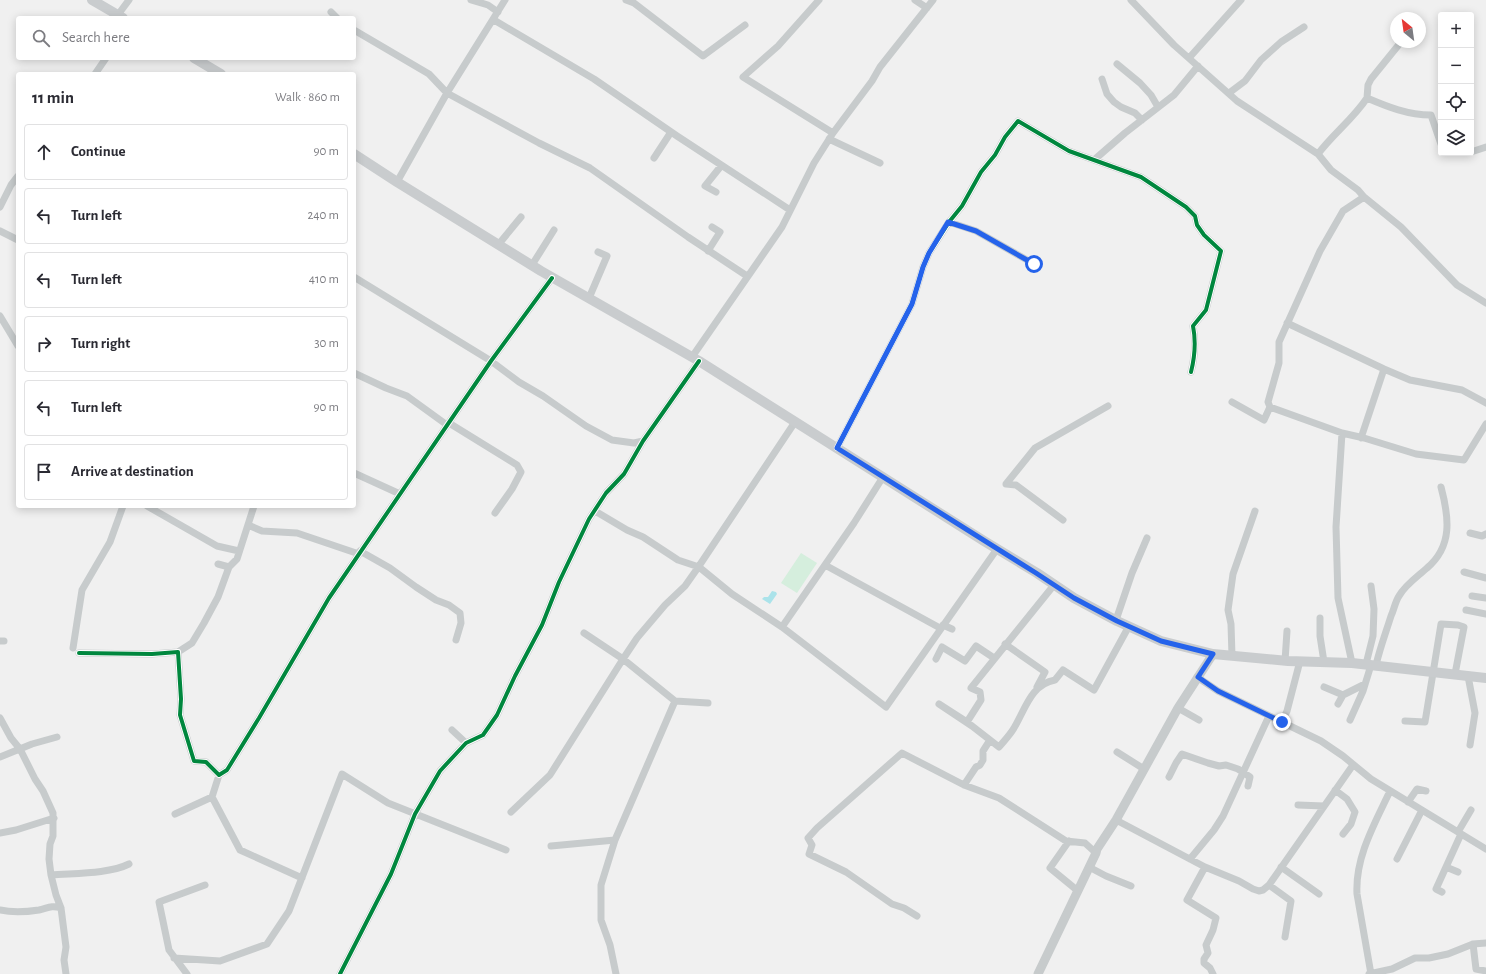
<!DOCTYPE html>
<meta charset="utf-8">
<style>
:root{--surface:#fff;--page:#f2f2f3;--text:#2b2b33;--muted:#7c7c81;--line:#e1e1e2}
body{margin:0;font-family:"Alegreya Sans",sans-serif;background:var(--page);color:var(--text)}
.controls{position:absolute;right:12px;top:12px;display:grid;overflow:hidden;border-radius:4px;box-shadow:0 2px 10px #0003}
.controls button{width:36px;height:36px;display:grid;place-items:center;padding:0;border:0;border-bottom:1px solid var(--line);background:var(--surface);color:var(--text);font:20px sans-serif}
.compass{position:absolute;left:1390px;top:12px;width:36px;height:36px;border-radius:50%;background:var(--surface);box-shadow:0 2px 10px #0003;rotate:331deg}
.stop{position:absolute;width:12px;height:12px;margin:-9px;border:3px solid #2563eb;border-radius:50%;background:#fff}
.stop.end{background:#2563eb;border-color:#fff;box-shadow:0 1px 4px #0008}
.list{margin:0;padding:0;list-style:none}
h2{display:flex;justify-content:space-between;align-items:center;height:52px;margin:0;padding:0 16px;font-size:17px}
h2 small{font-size:13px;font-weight:400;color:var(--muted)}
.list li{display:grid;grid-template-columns:26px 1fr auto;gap:12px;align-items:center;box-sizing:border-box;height:56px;margin:0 8px 8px;padding:0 8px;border:1px solid var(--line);border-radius:4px}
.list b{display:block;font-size:15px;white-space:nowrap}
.list em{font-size:13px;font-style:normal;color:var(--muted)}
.icon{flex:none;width:22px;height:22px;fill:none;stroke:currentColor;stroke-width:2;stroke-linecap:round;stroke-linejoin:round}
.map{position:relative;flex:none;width:1486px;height:974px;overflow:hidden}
.search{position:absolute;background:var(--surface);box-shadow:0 2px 10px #0003;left:16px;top:16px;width:340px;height:44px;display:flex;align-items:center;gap:10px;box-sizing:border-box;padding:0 14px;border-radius:4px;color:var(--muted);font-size:15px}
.panel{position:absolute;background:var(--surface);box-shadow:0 2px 10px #0003;left:16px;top:72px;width:340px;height:436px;border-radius:4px}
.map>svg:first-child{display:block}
.green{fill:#d5eedd}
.water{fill:#abe3ea}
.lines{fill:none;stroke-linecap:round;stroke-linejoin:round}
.minor{stroke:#c7cbcc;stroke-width:7}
.tertiary{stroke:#c7cbcc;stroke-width:9}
.secondary{stroke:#c9ccce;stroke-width:10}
.cycleway-casing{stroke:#fff;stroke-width:6}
.cycleway{stroke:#00873e;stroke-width:4}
.route{stroke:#2563eb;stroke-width:5}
</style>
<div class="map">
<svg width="1486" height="974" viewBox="0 0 1486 974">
<rect width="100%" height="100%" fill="#f0f0f0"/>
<!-- green -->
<path class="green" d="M801,553L817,563L797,593L781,583Z"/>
<!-- water -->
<path class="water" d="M772,591L776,592L777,594L770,604L762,599L764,597H768Z"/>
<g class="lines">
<!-- minor -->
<path class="minor" d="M471,0L488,5L498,12
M626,0L634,3L703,56L745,25
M915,0L927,8
M1131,0L1174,45L1237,101L1318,154
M331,12L337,18
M117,16L129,0
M494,20L594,79L677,136L790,210
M354,30L429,74L447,93L539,143L590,168L688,237L747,276
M1189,58L1241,0
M1117,64L1140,83L1151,95L1158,107
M95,74L106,58
M1102,79L1107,94L1114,102L1121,107L1135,113L1142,120
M1229,93L1245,81L1261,60L1281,42L1304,27
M1367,98L1368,85L1371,79L1401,42
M833,133L872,81L880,67L933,0
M829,139L880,163
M1441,144L1431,115C1408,115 1388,107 1367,98C1353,119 1333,134 1318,154L1331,170L1358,190L1364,197L1401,227L1457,285L1486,303
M1471,152L1486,147
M654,158L671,132
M1094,160L1125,133L1174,95L1198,66
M397,182L447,93L505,0
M716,192L705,186L721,166
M0,207L11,185L18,176
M949,222L976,231L1034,264
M0,231L18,240
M498,245L521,217
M708,251L720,232L712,227
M532,265L554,230
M354,277L491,361L519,382L543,396L586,426L612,440L634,443L643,441
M589,298L607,256L598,252
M0,316L18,346
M1287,323L1384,369L1410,380L1462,390L1486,403
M692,357L782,227L814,163L833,133L743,77L778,46L819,0
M354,373L386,388L407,396L447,425
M1232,402L1264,420L1270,407L1268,402L1279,363V342L1320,251L1343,211L1364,197
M1270,407L1342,433
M449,423L517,465L521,472L512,489L495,513
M1361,438L1384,369
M837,448L912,304L923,267L929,253L949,222L962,206L981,172L995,155L1005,137L1018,121L1069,151L1141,177L1186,207L1195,216L1197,225L1204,235L1221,251L1206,310L1193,326C1196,341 1195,356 1191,372
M354,473L400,494
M147,506L217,546L239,551
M595,511L627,530L643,537L678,560L699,567L732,594L782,627L854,523L883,477
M1063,520L1016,485L1006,484L1035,448L1108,406
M248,525L262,531L297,533L359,554
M1470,533L1482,536L1486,534
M360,551L390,568L416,587L436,600L449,605L460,613L461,623L456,640
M825,565L940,628
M229,567L237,559L254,506
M1464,572L1486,578
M1472,596L1486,598
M1466,610L1486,614
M1320,618V636L1324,662
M1116,620L1132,573L1147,538
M943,625L952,629
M782,627L886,707L997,549
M0,641H4
M1005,644L1045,672L1037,687
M73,648L82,590L110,542L123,506
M178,652L192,643L204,623L218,597L229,567L218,564
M79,653L152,654L178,652L181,699L180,715L194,761L206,762L219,775L227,770L259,718L329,598L491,361L552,278
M1232,656L1231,624L1228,610L1233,574L1255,511
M936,659L942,647L965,661L976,646L994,658
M1285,661L1287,631
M1352,663L1338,598L1336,527L1342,433L1364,438L1416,454L1464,460L1486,424
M1366,664L1373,636L1374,609L1371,586
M1376,665C1380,648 1386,632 1391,616C1394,610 1395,602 1399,596C1405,585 1417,577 1427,568C1453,546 1449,517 1441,487
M1468,676L1475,713L1470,745
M1197,677L1218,691L1321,741L1343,756L1371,779L1486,849
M1324,687L1343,695L1365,684
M675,701L708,703
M1338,704L1343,695
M1178,708L1199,720
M0,718L11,738L20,749L35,779L43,791L53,813V836L50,844L49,859L51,875L56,895L61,908L66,947L64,960L66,974
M1350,720L1363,691L1371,665
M1405,721L1425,722L1441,624L1458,625L1464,627L1455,674
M1282,722L1287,711L1300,661
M972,726L939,704L967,722L981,700L980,692L971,688L1054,585
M452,730L466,743
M1117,752L1144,769
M0,757L32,744L57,737
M219,775L212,797L240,850L302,878
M1169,777L1176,763L1182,754L1208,763L1219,766L1226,765L1238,769L1250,777L1248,786
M964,785L976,767L980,765L983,760V751L990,740L972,726L999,747C1004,741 1010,735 1014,728C1025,710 1031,684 1055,680L1063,670L1094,690L1129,626
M1335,790L1347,799L1355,812L1351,824L1343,834
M1408,802L1417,789L1426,791
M1298,805L1324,806
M511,812L550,775L623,659L637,638L665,605L685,586L697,569L795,422
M175,814L212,797
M1116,820L1205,867L1239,881L1253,889L1259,891L1263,890L1269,885L1353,765
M1458,832L1471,810
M0,833L16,830L54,818
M615,840L601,885V920L610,945L616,974
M1069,841L1050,868L1078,891
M551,846L615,840L675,701L623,659L584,633
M1190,859L1214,830L1223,816L1269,716
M1397,859L1422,810
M1089,867L1106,876L1131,886
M1205,867L1187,900L1216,918L1213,930L1206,945L1208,953L1204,959V963L1210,968L1213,974
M1281,867L1319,894
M1446,867L1458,872
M51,875C73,873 109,874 129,864
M1269,885L1291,901L1285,937
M1442,892L1436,889L1461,834
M0,910C13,913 26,912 39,910C48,908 51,905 61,908
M917,916L904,908L892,904L846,872L809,854L812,845L808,838L817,828L902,753L964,785L999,798L1066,841L1085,843L1096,853
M1473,944L1476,969L1486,971
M174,958L220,961L267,944L289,911L342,774L388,803L506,850
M187,974L169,950L159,902L205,885
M340,974L391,874L415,814L440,771L466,743L483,735L497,715L515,676L542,625L559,582L589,519L606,493L624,474L643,441L699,361
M1369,974L1392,969L1415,958H1429L1448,954L1473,944L1486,943
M1371,974L1357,894C1355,857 1375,823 1390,791"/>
<!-- tertiary -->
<path class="tertiary" d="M1038,974L1096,853L1097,849L1116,820L1178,708L1213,654"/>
<!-- secondary -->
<path class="secondary" d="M92,0L123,18
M194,58L221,74
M354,154L397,182L541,271L699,361L984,541L1037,573L1074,598L1117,621L1161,641L1213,654L1288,661L1352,663L1486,678"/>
<!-- cycleway casing -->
<g class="cycleway-casing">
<path id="cycleway" d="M837,448L912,304L923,267L929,253L949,222L962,206L981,172L995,155L1005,137L1018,121L1069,151L1141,177L1186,207L1195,216L1197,225L1204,235L1221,251L1206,310L1193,326C1196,341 1195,356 1191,372
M79,653L152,654L178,652L181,699L180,715L194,761L206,762L219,775L227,770L259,718L329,598L491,361L552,278
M340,974L391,874L415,814L440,771L466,743L483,735L497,715L515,676L542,625L559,582L589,519L606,493L624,474L643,441L699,361"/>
</g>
<!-- cycleway -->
<use href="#cycleway" class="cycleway"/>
</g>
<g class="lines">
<!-- route -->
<path class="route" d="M1034,264L976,231L948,222L929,253L923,267L912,304L837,448L1036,573L1074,598L1117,621L1161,641L1213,654L1198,677L1218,691L1282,722"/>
</g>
</svg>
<div class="controls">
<button>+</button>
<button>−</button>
<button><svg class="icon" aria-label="locate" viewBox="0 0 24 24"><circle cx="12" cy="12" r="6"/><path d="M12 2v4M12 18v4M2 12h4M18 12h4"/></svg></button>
<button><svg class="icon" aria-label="layers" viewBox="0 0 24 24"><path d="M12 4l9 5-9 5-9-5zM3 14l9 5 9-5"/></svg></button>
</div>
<svg class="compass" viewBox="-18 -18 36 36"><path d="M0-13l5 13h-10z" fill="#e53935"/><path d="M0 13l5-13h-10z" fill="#7c7c81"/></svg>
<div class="stop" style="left:1034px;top:264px"></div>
<div class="stop end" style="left:1282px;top:722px"></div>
<div class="search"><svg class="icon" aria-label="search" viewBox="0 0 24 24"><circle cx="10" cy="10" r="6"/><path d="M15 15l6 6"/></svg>Search here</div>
<section class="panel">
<h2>11 min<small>Walk · 860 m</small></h2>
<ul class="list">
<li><svg class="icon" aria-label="ahead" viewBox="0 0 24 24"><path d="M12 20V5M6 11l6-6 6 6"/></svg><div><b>Continue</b></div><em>90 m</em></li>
<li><svg class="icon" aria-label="left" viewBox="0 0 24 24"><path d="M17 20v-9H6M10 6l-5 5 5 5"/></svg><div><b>Turn left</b></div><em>240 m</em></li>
<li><svg class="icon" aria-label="left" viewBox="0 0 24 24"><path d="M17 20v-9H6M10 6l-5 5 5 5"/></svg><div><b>Turn left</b></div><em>410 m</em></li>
<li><svg class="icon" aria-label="right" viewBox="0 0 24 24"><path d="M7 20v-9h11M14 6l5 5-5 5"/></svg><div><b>Turn right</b></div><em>30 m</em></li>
<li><svg class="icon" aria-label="left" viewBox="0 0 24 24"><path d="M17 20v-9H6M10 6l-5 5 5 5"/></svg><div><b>Turn left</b></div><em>90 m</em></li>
<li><svg class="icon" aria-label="arrive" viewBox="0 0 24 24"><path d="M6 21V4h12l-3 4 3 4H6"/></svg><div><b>Arrive at destination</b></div></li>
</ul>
</section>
</div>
